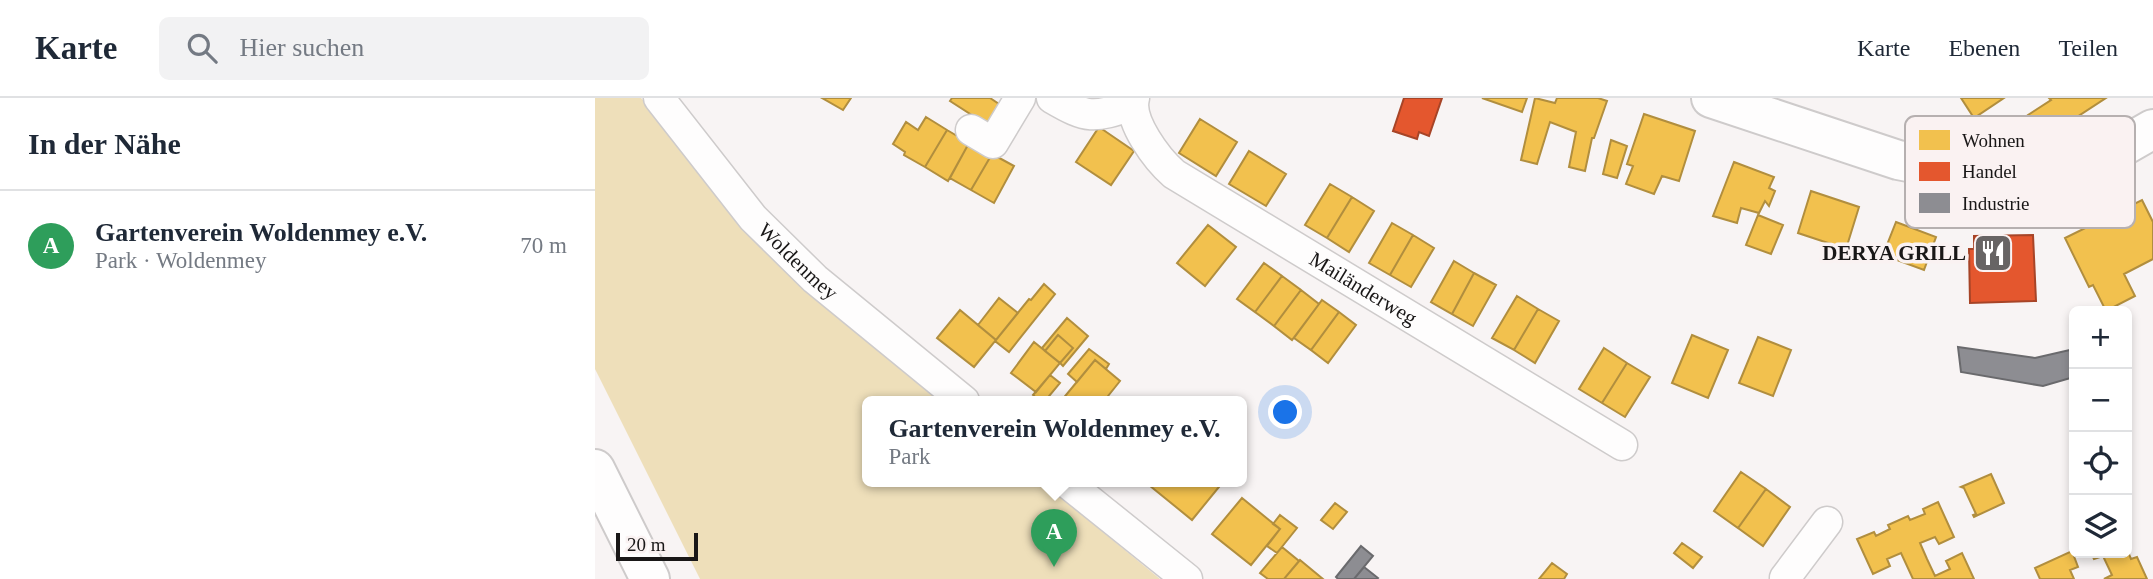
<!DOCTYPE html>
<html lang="de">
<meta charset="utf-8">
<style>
:root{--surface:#fff;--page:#f2f2f3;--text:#1f2937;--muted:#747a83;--line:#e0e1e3;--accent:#d93025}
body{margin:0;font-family:"Times New Roman",serif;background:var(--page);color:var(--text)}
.controls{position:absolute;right:21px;bottom:21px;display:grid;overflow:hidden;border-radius:10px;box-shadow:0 4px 10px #0003}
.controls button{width:63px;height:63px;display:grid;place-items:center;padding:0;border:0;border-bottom:2px solid var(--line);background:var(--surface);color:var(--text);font:35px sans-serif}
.scale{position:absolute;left:21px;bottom:18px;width:82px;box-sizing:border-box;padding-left:7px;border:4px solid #191717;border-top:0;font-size:19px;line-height:24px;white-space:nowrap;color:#191717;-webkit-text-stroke:5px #faf2f2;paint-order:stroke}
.you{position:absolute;left:691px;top:315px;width:24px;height:24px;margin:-18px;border:5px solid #fff;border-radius:50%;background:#1a73e8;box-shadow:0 0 0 10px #1a73e833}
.badge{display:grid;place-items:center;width:46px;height:46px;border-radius:50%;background:var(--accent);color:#fff;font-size:23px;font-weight:700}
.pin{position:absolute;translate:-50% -58px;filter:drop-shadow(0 2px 4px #0008)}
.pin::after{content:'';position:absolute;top:37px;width:24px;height:21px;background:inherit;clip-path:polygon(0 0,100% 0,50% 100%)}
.popup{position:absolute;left:267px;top:298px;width:385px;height:91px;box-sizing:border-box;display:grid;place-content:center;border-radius:10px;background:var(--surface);filter:drop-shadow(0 2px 5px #0005);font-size:23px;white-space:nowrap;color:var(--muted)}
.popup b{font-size:26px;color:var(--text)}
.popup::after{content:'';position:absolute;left:50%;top:100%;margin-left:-14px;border:14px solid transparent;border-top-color:var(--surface)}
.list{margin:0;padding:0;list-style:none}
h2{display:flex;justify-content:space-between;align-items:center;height:91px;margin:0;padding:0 28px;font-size:30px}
h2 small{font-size:23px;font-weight:400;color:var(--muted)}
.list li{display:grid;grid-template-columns:46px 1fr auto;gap:21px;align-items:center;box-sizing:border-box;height:112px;padding:0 28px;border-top:2px solid var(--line)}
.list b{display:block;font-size:26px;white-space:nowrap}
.list p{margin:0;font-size:23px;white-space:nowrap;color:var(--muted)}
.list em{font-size:23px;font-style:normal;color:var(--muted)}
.icon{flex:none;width:38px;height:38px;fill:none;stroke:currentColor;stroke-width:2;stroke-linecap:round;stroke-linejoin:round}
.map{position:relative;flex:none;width:1558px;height:481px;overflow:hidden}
header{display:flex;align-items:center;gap:42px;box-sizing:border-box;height:98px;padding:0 35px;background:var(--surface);border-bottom:2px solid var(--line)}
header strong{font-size:33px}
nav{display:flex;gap:38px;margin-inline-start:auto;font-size:24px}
.search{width:490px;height:63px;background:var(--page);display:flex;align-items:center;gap:18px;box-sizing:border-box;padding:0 24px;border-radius:10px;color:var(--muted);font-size:26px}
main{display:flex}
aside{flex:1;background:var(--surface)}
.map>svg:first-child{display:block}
.green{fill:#eedfba}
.homes{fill:#f2c14e;stroke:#b18e3e;stroke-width:2}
.shops{fill:#e4572e;stroke:#a74427;stroke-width:2}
.industry{fill:#8d8d92;stroke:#6a6a6d;stroke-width:2}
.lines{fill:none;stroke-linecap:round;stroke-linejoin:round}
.street-casing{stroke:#cecbcb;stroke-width:33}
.secondary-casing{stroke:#cecbcb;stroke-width:42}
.highway-casing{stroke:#cecbcb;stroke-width:42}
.street{stroke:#fefdfd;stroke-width:30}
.secondary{stroke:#fefdfd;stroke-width:38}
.highway{stroke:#fefdfd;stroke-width:38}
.labels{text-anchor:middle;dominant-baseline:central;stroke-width:7;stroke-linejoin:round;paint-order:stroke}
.poi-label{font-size:21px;font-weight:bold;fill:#191717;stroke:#faf2f2;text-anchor:end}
.street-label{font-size:21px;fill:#191717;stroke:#faf2f2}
.key{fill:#faf2f2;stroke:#b6b0b0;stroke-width:2}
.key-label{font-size:19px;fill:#191717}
</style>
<header>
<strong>Karte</strong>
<div class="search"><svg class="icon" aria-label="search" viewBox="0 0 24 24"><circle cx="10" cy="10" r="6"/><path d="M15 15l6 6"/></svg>Hier suchen</div>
<nav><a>Karte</a><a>Ebenen</a><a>Teilen</a></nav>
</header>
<main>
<aside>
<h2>In der Nähe<small></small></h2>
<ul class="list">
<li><span class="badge" style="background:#2e9e5b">A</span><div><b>Gartenverein Woldenmey e.V.</b><p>Park · Woldenmey</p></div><em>70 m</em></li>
</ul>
</aside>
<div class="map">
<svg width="1558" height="481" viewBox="0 0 1558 481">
<rect width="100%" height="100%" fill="#f8f4f4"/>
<!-- green -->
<path class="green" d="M0,0H46L158,120L369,303H272V383H470L480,390L469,402L565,481H105L0,271Z"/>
<!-- homes -->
<path class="homes" d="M227,0H256L248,12Z
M357,0H395L407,8L394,28L355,3Z
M887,0H932L927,14Z
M940,0L960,5L962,0H1003L1012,3L999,40H997L990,73L974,69L981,34L955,24L942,66L926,62Z
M1366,0H1409L1379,20Z
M1454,0H1511L1471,26L1469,23L1447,37L1433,17L1456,2Z
M1049,16L1100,33L1084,83L1067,78L1059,96L1031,86L1038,68L1032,66Z
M331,19L352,32L330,69L309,57L310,54L298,46L311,24L323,32Z
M605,21L642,44L621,78L584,55Z
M504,29L539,53L516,87L481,64Z
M352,32L374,45L353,83L330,69Z
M1016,42L1032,48L1022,80L1008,76Z
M375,43L397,56L376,92L355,80Z
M654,53L691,76L671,108L634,86Z
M397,56L419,68L399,105L376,92Z
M1139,64L1179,79L1174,90L1180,93L1174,108L1170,103L1164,115L1146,110L1142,125L1118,118Z
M735,86L757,99L732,140L710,127Z
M1216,93L1264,109L1251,151L1203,135Z
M757,99L779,113L754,154L732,140Z
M1547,102L1558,124V161L1529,176L1540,198L1511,213L1498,187L1494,189L1470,140Z
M1163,117L1188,127L1176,156L1151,147Z
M1301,124L1341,139L1329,172L1288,157Z
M797,125L818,137L795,177L774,165Z
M613,127L641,149L610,188L582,165Z
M818,137L839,150L816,189L795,177Z
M859,163L879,175L857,216L836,204Z
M669,165L687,178L660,214L642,201Z
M879,175L901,187L878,228L857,216Z
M687,178L706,192L679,228L660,214Z
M449,186L460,196L414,254L400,243L434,201L436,202Z
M706,192L724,206L697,242L679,228Z
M922,198L943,211L919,252L897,240Z
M404,200L423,215L401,242L383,227Z
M727,202L744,214L716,252L699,240Z
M943,211L964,223L940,265L919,252Z
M365,212L401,242L379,269L342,240Z
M744,214L761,227L733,265L716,252Z
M472,220L493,238L468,268L465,265L478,250L463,237L450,253L447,250Z
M463,237L478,250L465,265L450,253Z
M1097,237L1133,252L1113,300L1077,285Z
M1163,239L1196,252L1178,298L1144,285Z
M439,244L465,265L441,294L416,275Z
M1009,250L1032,265L1007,305L984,291Z
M494,251L514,266L511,271L500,262L482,284L473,276Z
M500,262L525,283L509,303H466Z
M1032,265L1055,279L1030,319L1007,305Z
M455,277L465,285L450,303H445L438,297Z
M1146,374L1171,391L1143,430L1119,413Z
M1396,376L1409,405L1379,419L1378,417L1381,416L1369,390L1366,389Z
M549,383H626L628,384L597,422Z
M1171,391L1195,409L1168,448L1143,430Z
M647,400L685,431L656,467L617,436Z
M1343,404L1359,439L1344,446L1340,439L1325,445L1332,461L1340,478L1355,471L1351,463L1367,455L1379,481H1318L1306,455L1292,461L1295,468L1278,476L1262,441L1279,434L1281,438L1295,431L1293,427L1313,418L1315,422L1330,416L1328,411Z
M740,405L752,414L738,431L726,422Z
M685,417L702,430L682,455L672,448L685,431L678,426Z
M1087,445L1107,459L1098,470L1079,455Z
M687,449L704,463L689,481H673L665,475Z
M1532,451L1536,461L1542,459L1552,481H1509L1517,477L1508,458L1499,461L1496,455H1532Z
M1477,453L1483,469L1475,472L1479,481H1445L1440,470Z
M705,462L728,481H689Z
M957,465L972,476L969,481H944Z"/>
<!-- shops -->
<path class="shops" d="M809,0H847L834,38L824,34L822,41L798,33Z
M1438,137L1441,203L1375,205L1374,151H1379V138Z"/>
<!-- industry -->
<path class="industry" d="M1363,249L1440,260L1479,251V279L1448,288L1366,274Z
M766,448L778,458L759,481H743L741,479Z
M769,469L783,480L782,481H759Z"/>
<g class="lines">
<!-- street casing -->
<g class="street-casing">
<g id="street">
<path id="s1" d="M64,0L158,120L220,181L369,303"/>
<path d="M457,0C493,21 498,20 537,7"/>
<path id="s2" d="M539,0C533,23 562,61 579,76L1027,347"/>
<path d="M376,32L398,45L425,0"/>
<path d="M470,383L592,481"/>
<path d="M1192,481L1190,480L1232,424"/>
</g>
</g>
<!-- secondary casing -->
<g class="secondary-casing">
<path id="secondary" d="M1116,0L1303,62L1364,74L1427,79L1511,58L1558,31"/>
</g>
<!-- highway casing -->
<g class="highway-casing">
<path id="highway" d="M0,371L55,481"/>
</g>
<!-- street -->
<use href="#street" class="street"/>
<!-- secondary -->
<use href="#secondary" class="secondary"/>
<!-- highway -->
<use href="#highway" class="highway"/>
</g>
<!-- icons -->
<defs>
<g id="restaurant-square" transform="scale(2.0125)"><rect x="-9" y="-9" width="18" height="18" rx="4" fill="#676464" stroke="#faf2f2"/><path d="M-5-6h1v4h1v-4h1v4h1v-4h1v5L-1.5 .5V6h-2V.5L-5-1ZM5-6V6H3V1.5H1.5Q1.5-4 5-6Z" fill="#fff"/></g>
</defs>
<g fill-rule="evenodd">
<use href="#restaurant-square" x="1398" y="155"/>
</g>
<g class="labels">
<!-- poi labels -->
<g class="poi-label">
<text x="1371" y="155">DERYA GRILL</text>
</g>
<!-- street labels -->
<g class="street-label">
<text stroke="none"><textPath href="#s1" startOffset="215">Woldenmey</textPath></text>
<text stroke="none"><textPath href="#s2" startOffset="310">Mailänderweg</textPath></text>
</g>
</g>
<!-- legend -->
<rect x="1310" y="18" width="230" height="112" rx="10" class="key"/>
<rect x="1324" y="32" width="31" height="20" fill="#f2c14e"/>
<rect x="1324" y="64" width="31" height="19" fill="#e4572e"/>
<rect x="1324" y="95" width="31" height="20" fill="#8d8d92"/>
<g class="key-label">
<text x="1367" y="49">Wohnen</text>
<text x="1367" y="80">Handel</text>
<text x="1367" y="112">Industrie</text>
</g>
</svg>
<div class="controls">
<button>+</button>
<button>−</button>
<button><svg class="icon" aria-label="locate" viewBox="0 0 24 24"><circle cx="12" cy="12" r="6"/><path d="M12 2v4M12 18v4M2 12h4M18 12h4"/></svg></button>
<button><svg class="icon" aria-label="layers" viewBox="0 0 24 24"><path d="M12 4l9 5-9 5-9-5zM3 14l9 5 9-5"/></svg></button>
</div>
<div class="scale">20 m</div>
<div class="you"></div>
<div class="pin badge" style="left:459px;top:469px;background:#2e9e5b">A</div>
<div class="popup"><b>Gartenverein Woldenmey e.V.</b>Park</div>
</div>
</main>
